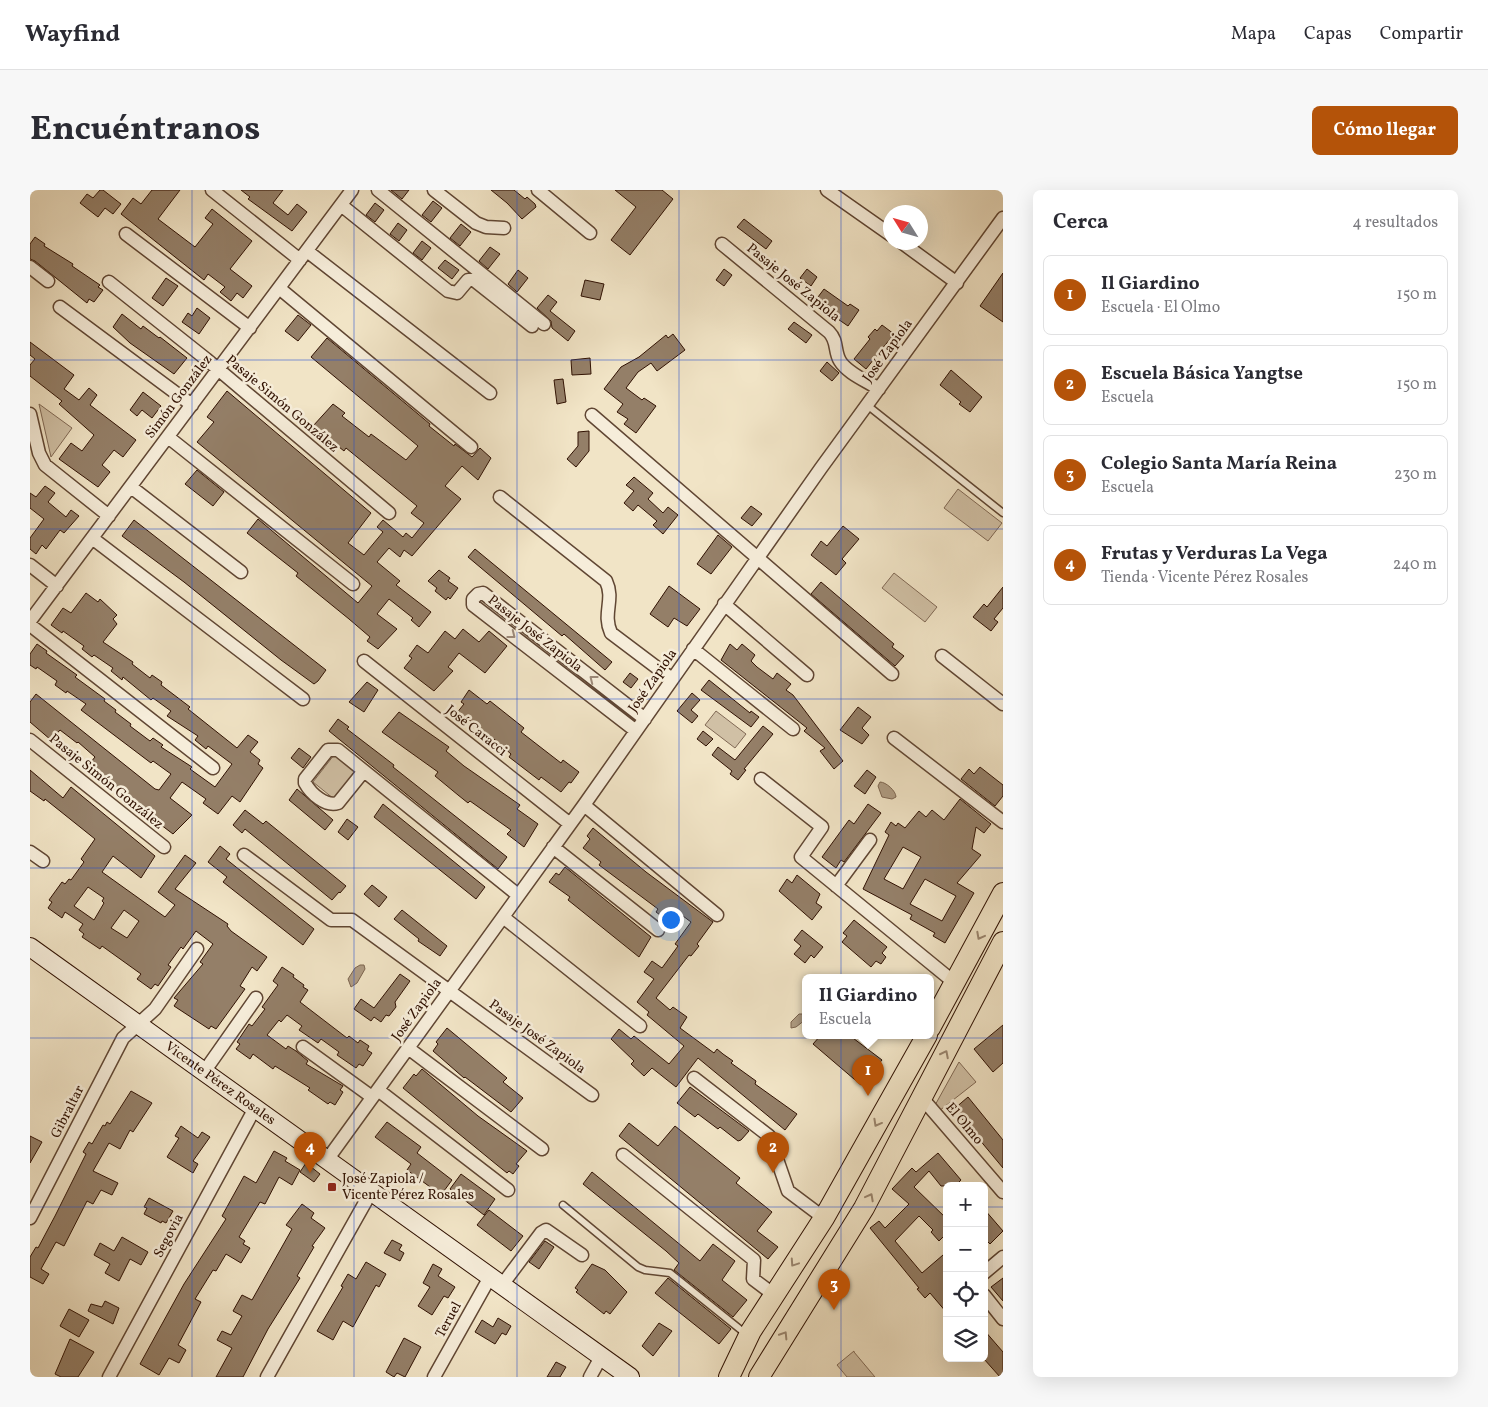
<!DOCTYPE html>
<html lang="es">
<meta charset="utf-8">
<style>
:root{--surface:#fff;--page:#f7f7f7;--text:#2b2b33;--muted:#7c7c81;--line:#e1e1e2;--accent:#b45309}
body{margin:0;font-family:Vollkorn,serif;background:var(--page);color:var(--text)}
.controls{position:absolute;right:15px;bottom:15px;display:grid;overflow:hidden;border-radius:8px;box-shadow:0 5px 20px #0002}
.controls button{width:45px;height:45px;display:grid;place-items:center;padding:0;border:0;border-bottom:1px solid var(--line);background:var(--surface);color:var(--text);font:25px sans-serif}
.compass{position:absolute;left:853px;top:15px;width:45px;height:45px;border-radius:50%;background:var(--surface);box-shadow:0 5px 20px #0002;rotate:307deg}
.you{position:absolute;left:640px;top:729px;width:18px;height:18px;margin:-12px;border:4px solid #fff;border-radius:50%;background:#1a73e8;box-shadow:0 0 0 8px #1a73e833}
.badge{display:grid;place-items:center;width:32px;height:32px;border-radius:50%;background:var(--accent);color:#fff;font-size:16px;font-weight:700}
.pin{position:absolute;translate:-50% -41px;filter:drop-shadow(0 1px 2px #0008)}
.pin::after{content:'';position:absolute;top:26px;width:18px;height:15px;background:inherit;clip-path:polygon(0 0,100% 0,50% 100%)}
.popup{position:absolute;left:772px;top:784px;width:132px;height:65px;box-sizing:border-box;display:grid;place-content:center;border-radius:8px;background:var(--surface);filter:drop-shadow(0 1px 4px #0005);font-size:16px;white-space:nowrap;color:var(--muted)}
.popup b{font-size:19px;color:var(--text)}
.popup::after{content:'';position:absolute;left:50%;top:100%;margin-left:-10px;border:10px solid transparent;border-top-color:var(--surface)}
.list{margin:0;padding:0;list-style:none}
h2{display:flex;justify-content:space-between;align-items:center;height:65px;margin:0;padding:0 20px;font-size:21px}
h2 small{font-size:16px;font-weight:400;color:var(--muted)}
.list li{display:grid;grid-template-columns:32px 1fr auto;gap:15px;align-items:center;box-sizing:border-box;height:80px;margin:0 10px 10px;padding:0 10px;border:1px solid var(--line);border-radius:8px}
.list b{display:block;font-size:19px;white-space:nowrap}
.list p{margin:0;font-size:16px;white-space:nowrap;color:var(--muted)}
.list em{font-size:16px;font-style:normal;color:var(--muted)}
.icon{flex:none;width:28px;height:28px;fill:none;stroke:currentColor;stroke-width:2;stroke-linecap:round;stroke-linejoin:round}
.map{position:relative;flex:none;width:973px;height:1187px;overflow:hidden;border-radius:8px}
header{display:flex;align-items:center;gap:30px;box-sizing:border-box;height:70px;padding:0 25px;background:var(--surface);border-bottom:1px solid var(--line)}
header strong{font-size:24px}
nav{display:flex;gap:28px;margin-inline-start:auto;font-size:18px}
.intro{display:flex;align-items:center;justify-content:space-between;box-sizing:border-box;height:120px;padding:0 30px}
h1{margin:0;font-size:35px}
.button{padding:12px 22px;border-radius:8px;background:var(--accent);color:#fff;font-size:18px;font-weight:700}
main{display:flex;gap:30px;padding:0 30px}
aside{flex:1;background:var(--surface);border-radius:8px;box-shadow:0 5px 20px #0002}
.map>svg:first-child{display:block}
.green{fill:#d0c0a5;stroke:#806854}
.water{fill:#af9c83;stroke:#7c644f}
.building{fill:#947f68;stroke:#301102;fill-rule:evenodd}
.lines{fill:none;stroke-linecap:round;stroke-linejoin:round}
.lane-casing{stroke:#604633;stroke-width:9}
.street-casing{stroke:#604633;stroke-width:15}
.secondary-casing{stroke:#301102;stroke-width:20}
.primary-casing{stroke:#301102;stroke-width:22}
.lane{stroke:#f6edda;stroke-width:6}
.street{stroke:#f6edda;stroke-width:12}
.secondary{stroke:#f6edda;stroke-width:18}
.primary{stroke:#f1e4c6;stroke-width:20}
.oneway{stroke:#9d8a79}
.oneway2{stroke:#9a856e}
.grid{fill:none;stroke:#1d4ed8;stroke-width:1;stroke-opacity:0.55}
.poi-dot{fill:#8f2418;stroke:#f6edda;stroke-width:2}
.labels{text-anchor:middle;dominant-baseline:central;stroke-width:5;stroke-linejoin:round;paint-order:stroke}
.street-label{font-size:14px;fill:#301102;stroke:#f6edda}
.poi-label{font-size:14px;fill:#301102;stroke:#f6edda;text-anchor:start}
</style>
<header>
<strong>Wayfind</strong>
<nav><a>Mapa</a><a>Capas</a><a>Compartir</a></nav>
</header>
<div class="intro"><h1>Encuéntranos</h1><a class="button">Cómo llegar</a></div>
<main>
<div class="map">
<svg width="973" height="1187" viewBox="0 0 973 1187">
<rect width="100%" height="100%" fill="#f1e4c6"/>
<filter id="stains"><feTurbulence type="fractalNoise" baseFrequency=".004" numOctaves="4"/><feColorMatrix values="0 0 0 0 .2 0 0 0 0 .09 0 0 0 0 .02 0 0 0 .5 -.17"/></filter>
<radialGradient id="worn" r=".72"><stop offset=".6" stop-color="#630" stop-opacity="0"/><stop offset="1" stop-color="#630" stop-opacity=".3"/></radialGradient>
<!-- green -->
<path class="green" d="M9,214L42,238L21,267Z
M928,299L972,333L958,351L914,318Z
M864,383L907,417L895,432L852,398Z
M686,521L716,544L705,558L675,535Z
M304,565L325,581L304,609L283,592Z
M929,872L946,892L909,921L904,917Z
M824,1161V1162L845,1187H817L807,1175Z"/>
<!-- water -->
<path class="water" d="M850,592C856,592 866,601 866,607L862,609L852,607L848,596Z
M330,775H334L335,779L327,793L321,797L318,789L325,778Z
M769,824H773L775,830L766,837L761,838V832Z"/>
<!-- building -->
<path class="building" d="M70,0H73L91,14L83,24L75,18L68,27L50,13L57,4L63,8Z
M122,0H150L128,29L165,57L183,34L175,28L182,19L222,51L200,79L222,96L213,108L207,103L201,111L190,102L195,97L178,84L174,90L91,24L103,8L111,14Z
M211,0H253L243,13L258,25L267,14L277,22L262,41L218,9L220,7Z
M361,0H379L372,9Z
M461,0H484L495,9L497,7L505,14L506,17L492,29L477,13Z
M585,0H632L643,9L600,65L581,50L606,17Z
M403,11L412,18L401,32L392,25Z
M345,13L354,20L345,32L336,25Z
M714,29L742,51L736,59L707,37Z
M368,33L377,40L369,51L360,44Z
M431,34L441,42L430,56L420,48Z
M5,47L15,54L14,56L43,74L42,76L70,95L68,97L73,100L64,112L59,109L57,113L5,71L0,69V54Z
M392,51L401,58L392,70L383,63Z
M460,57L470,64L458,79L449,71Z
M415,70L429,80L422,89L408,78Z
M694,79L702,85L694,96L686,90Z
M777,79L787,87L781,96L770,88Z
M488,80L498,88L487,102L478,94Z
M973,83V132L950,116Z
M136,88L148,96L133,116L122,108Z
M555,90L574,94L570,110L551,106Z
M794,99L818,116L820,114L829,120L818,136L802,125L806,121L788,107Z
M518,105L527,112L520,121L545,141L538,151L522,138L521,131L507,118Z
M167,118L180,128L169,144L152,132L158,123L162,126Z
M92,124L111,139L113,136L129,148L130,147L157,168L144,184L100,153L83,137Z
M268,125L281,135L268,151L255,141Z
M764,132L782,145L776,153L758,139Z
M852,135L864,144L836,179L824,169L840,149L838,147L845,139L847,141Z
M643,144L655,160L627,181L621,173L608,182L596,198L612,210L614,208L626,216L606,243L594,234L598,229L587,222L593,214L574,199L591,177L609,167L636,145L638,148Z
M297,148L400,234L399,236L424,256L425,254L442,267L450,258L461,268L448,290L432,276L415,296L431,309L382,366L374,360L370,367L359,358L347,372L370,391L366,395L401,422L389,437L381,430L383,428L359,409L347,424L367,439L348,459L337,451L340,447L319,429L266,386L268,383L217,343L228,329L328,413L342,396L167,252L184,232L177,227L197,201L341,323L318,353L334,365L353,342L347,337L353,330L373,347L376,343L382,348L394,333L381,323L387,316L316,258L314,261L283,236L303,214L315,223L312,226L339,247L341,244L376,270L388,256L281,167Z
M0,152L44,185L34,199L49,210L59,198L67,205L60,215L106,250L93,267L84,260L72,275L80,282L68,297L29,269L41,253L52,261L64,245L29,214L32,211L0,186V175L5,169L0,165Z
M560,168L561,184L542,185L541,170Z
M797,172L809,183L802,191L790,181Z
M921,180L952,207L940,222L929,214L931,212L910,195Z
M533,189L536,212L527,214L524,190Z
M113,202L131,216L122,228L112,220L107,226L100,220Z
M559,241V261L546,277L537,269L548,256V242Z
M167,280L194,302L183,316L155,294Z
M604,287L623,303L618,309L633,323L638,317L648,325L633,344L623,335L627,331L608,315L603,321L594,313L604,301L596,295Z
M15,296L25,303L18,312L36,327L41,320L49,326L34,343L30,340L16,359L12,355L6,364L0,359V348L14,329L0,318V303L6,307Z
M721,316L732,324L722,336L711,328Z
M104,330L296,480L288,491L284,494L251,470L154,392L92,346Z
M813,336L829,349L812,369L816,373L806,385L781,365L791,351L797,356Z
M688,345L702,357L681,384L667,374Z
M445,359L582,472L575,480L534,444L532,446L438,367Z
M409,380L420,388L418,391L428,398L420,409L418,407L416,410L405,401L407,398L398,391Z
M791,392L864,454L862,457L874,466L865,476L781,404Z
M639,396L670,419L657,436L644,428L638,437L620,424Z
M973,397V418L964,429L968,432L961,441L943,427L954,414L957,417Z
M56,403L68,412L70,409L87,425L83,429L87,434L73,452L103,472L102,474L120,488L122,485L132,492L131,495L160,517L158,519L207,558L218,545L228,552L220,562L230,570L228,574L233,578L210,612L202,606L188,624L173,613L176,609L152,592L140,608L162,625L143,644L56,578L65,567L48,552L47,553L30,540L21,550L0,532V512L6,504L125,599L129,600L141,584L123,571L121,573L51,520L56,514L37,501L36,503L25,495L27,491L7,477L6,479L0,475V464L7,454L17,461L16,463L47,485L45,487L75,509L74,511L86,520L85,522L101,534L100,536L120,551L123,548L133,555L131,557L162,577L160,579L185,597L202,574L178,556L176,559L165,550L168,546L137,526L141,521L123,508L121,510L93,487L92,490L81,481L83,478L64,465L62,467L52,459L54,456L33,441L32,443L21,435L33,418L41,423Z
M433,439L449,452L459,441L477,456L455,483L429,463L418,477L423,481L404,501L374,478L382,468L379,466L387,455L398,463L415,441L425,449Z
M700,454L707,460L712,454L725,465L721,471L727,477L743,489L747,483L761,494L756,500L763,505L813,571L804,579L790,561L795,558L774,541L777,538L691,470Z
M600,483L608,489L601,498L593,492Z
M679,490L720,523L721,521L729,527L721,537L671,500Z
M337,492L348,500L334,522L319,512Z
M439,500L457,514L460,511L494,538L491,542L509,556L531,573L533,570L549,582L541,593L539,592L531,602L511,587L509,590L479,567L481,564L464,549L439,530L437,533L426,524L434,514L431,512Z
M662,503L670,510L661,520L668,526L662,533L647,521Z
M828,517L841,527L832,538L839,545L832,554L810,540Z
M369,522L419,557L416,561L434,576L490,615L487,619L508,634L494,657L477,644L481,640L440,611L438,613L428,605L405,586L408,582L352,542Z
M308,529L319,537L317,539L364,575L363,577L477,667L468,679L299,541Z
M733,536L743,544L714,579L716,580L708,590L700,584L702,581L682,565L688,557L705,570Z
M673,541L683,549L676,556L667,549Z
M269,558L281,567L273,578L261,568Z
M950,577L973,595V606L965,616L931,589L939,579L944,584Z
M0,580L33,608L41,597L125,666L111,688L83,666L72,682L135,727L145,715L128,702L155,665L166,673L145,699L198,734L197,736L201,741L237,767L227,781L222,777L210,796L215,799L186,839L181,836L179,839L144,816L148,810L144,808L173,774L170,772L183,754L166,741L153,759L151,757L138,775L141,777L128,796L125,794L121,799L107,789L111,784L72,756L70,759L52,747L54,744L49,740L53,734L35,722L32,728L18,718L22,712L19,710L32,692L35,694L39,689L41,690L54,672L51,669L65,649L15,609L14,611L0,601ZM58,697L74,708L72,711L74,713L64,730L44,716ZM94,720L109,731L97,748L81,738Z
M837,580L846,587L835,604L824,596Z
M267,599L303,630L295,640L259,610Z
M930,609L961,634L954,643L946,637L942,659L951,665L927,693L944,703L915,753L903,746L905,743L880,729L882,725L833,699L859,645L855,642L861,632L866,636L868,633L875,638L889,621L896,627L902,620L914,630ZM873,657L891,667L873,699L854,689ZM895,689L926,706L912,731L880,714Z
M353,614L455,697L446,709L344,627Z
M838,614L851,623L814,672L811,670L806,678L792,667L819,630L824,634Z
M215,620L233,634L236,631L316,696L310,703L309,702L302,710L215,639L212,643L203,635Z
M317,629L328,637L318,650L308,642Z
M563,638L616,682L683,732L667,754L669,756L661,766L659,765L626,808L640,820L643,817L657,827L650,838L684,863L687,859L693,864L703,871L701,873L726,891L725,894L767,924L755,940L668,868L646,897L622,878L614,886L601,874L604,871L581,849L589,839L601,849L604,846L639,874L654,856L617,825L619,822L607,812L624,789L614,782L622,771L632,778L648,756L645,754L661,732L645,720L637,730L626,722L628,719L569,675L571,672L553,658L560,649L557,646Z
M190,656L200,664L196,669L284,739L273,755L193,692L197,687L178,672Z
M535,677L621,747L609,767L538,710L540,707L519,692L526,683L529,685Z
M767,685L790,704L786,713L792,717L782,730L749,701L757,689L762,693Z
M342,695L357,707L349,717L334,704Z
M372,720L417,756L410,766L388,751L389,749L364,729Z
M824,730L857,757L852,763L856,767L851,774L846,771L841,777L812,752L817,746L813,743Z
M772,740L793,757L784,768L781,765L775,773L764,764L771,756L764,750Z
M252,777L264,785L263,787L274,795L273,797L278,800L270,812L317,848L319,846L328,853L330,850L339,856L337,860L342,863L333,876L329,874L326,878L307,865L309,862L291,849L288,853L269,840L272,836L257,825L251,832L249,830L237,845L256,859L258,856L266,861L278,871L276,874L313,896L310,900L313,902L305,915L300,912L298,914L278,900L280,898L245,876L243,879L223,864L220,869L206,859L210,854L207,852L219,834L222,836L235,819L232,817L248,795L243,791Z
M370,784L380,791L365,812L366,817L359,826L356,825L351,832L344,827L341,831L324,819L331,809L344,818Z
M973,835V873L963,882L944,859Z
M417,838L477,888L473,892L493,908L481,922L435,887L434,888L403,861L408,854L406,852Z
M791,845H819L852,870L831,895L783,854Z
M392,879L448,926L497,961L486,974L489,976L483,984L479,981L477,983L467,975L373,898L384,884L386,886Z
M660,897L719,941L711,950L708,951L690,937L688,939L668,924L665,927L647,913Z
M101,901L122,913L103,942L100,940L90,959L79,953L63,981L88,993L82,1005L71,1000L63,1014L57,1011L34,1056L26,1052L11,1079L19,1084L13,1094L0,1087V1067L6,1057L8,1058L25,1026L56,964L53,962L59,952L62,954L73,935L75,936L77,932L80,934Z
M938,907L973,950V978L924,919Z
M357,932L391,957L387,963L422,990L411,1005L377,980L381,974L345,947Z
M599,933L628,956L645,936L710,988L706,993L742,1022L727,1041L748,1057L738,1069L589,946Z
M151,936L168,948L172,942L180,947L163,971L168,974L163,983L137,967L149,948L145,946Z
M0,946L12,952L0,973Z
M244,961L257,968L255,971L270,980L262,995L249,987L235,1014L230,1012L209,1047L215,1051L213,1054L220,1058L211,1073L196,1064L186,1081L183,1080L165,1109L171,1112L148,1155L156,1160L149,1173L139,1168L129,1185L110,1174L154,1094L196,1029L192,1026L214,986L226,993Z
M908,963L931,990L925,996H911L899,981L884,997L917,1029V1043L909,1051L901,1042L903,1040L889,1026L865,1051L892,1083L913,1065L917,1070V1123L900,1103L895,1108L887,1099L889,1098L840,1038L849,1031L855,1038L879,1014L862,999L882,978L886,982Z
M276,973L290,984L284,992L270,982Z
M562,982L670,1071L683,1054L705,1071L692,1090L717,1110L703,1127L644,1080L649,1073L636,1061L553,994Z
M431,984L465,1009L454,1025L420,999Z
M119,1008L143,1021L136,1033L132,1031L131,1033L114,1024L117,1018L114,1017Z
M272,1014L284,1023L281,1028L295,1038L282,1056L284,1057L267,1086L270,1088L238,1139L213,1187H186L202,1158L187,1150L192,1141L201,1145L212,1126L203,1121L212,1105L222,1110L262,1039L256,1035Z
M954,1019L973,1041L960,1054L954,1048Z
M459,1020L493,1046L481,1061L447,1035Z
M92,1047L118,1062L111,1075L100,1069L89,1091L75,1083L80,1074L64,1065L70,1053L84,1061Z
M362,1050L372,1055L369,1060L374,1063L370,1071L354,1063Z
M515,1051L524,1057L509,1079L499,1072Z
M336,1072L356,1084L349,1097L346,1095L323,1137L313,1131L303,1150L287,1141L313,1097L311,1096L318,1084L326,1089Z
M403,1074L412,1079L408,1086L425,1097L418,1108L414,1106L402,1125L388,1116L400,1097L393,1093Z
M562,1074L575,1080L597,1102L580,1124L576,1121L574,1124L546,1102L548,1100L545,1098Z
M638,1088L701,1139L689,1154L625,1103Z
M973,1088V1111L961,1097Z
M75,1111L89,1118L83,1134L58,1121L61,1114L72,1117Z
M39,1119L59,1130L49,1147L30,1136Z
M468,1128L481,1136L476,1145L472,1143L465,1154L445,1142L452,1130L463,1137Z
M629,1133L642,1141L623,1166L612,1156Z
M954,1140L973,1162V1187H970L954,1169Z
M374,1148L391,1157L375,1187L367,1183L364,1187L356,1182Z
M40,1149L64,1162L48,1187H31L25,1184Z
M526,1172L536,1177L530,1187H517Z"/>
<g class="lines">
<!-- lane casing -->
<g class="lane-casing">
<path id="lane" d="M837,215L973,323
M533,1015L608,1077L615,1080L640,1083L716,1144"/>
</g>
<!-- street casing -->
<g class="street-casing">
<path id="street" d="M182,0L270,70
M348,0L514,134
M404,0L446,33L456,37L474,38
M508,0L560,43
M797,0L861,45
M311,15L418,101L427,103L438,90H444L502,136
M96,44L220,138
M871,52L927,93
M692,54L799,142C808,151 804,161 810,171C817,183 837,191 849,199
M277,61L460,203
M0,77L18,91
M79,92L176,169L359,323
M249,98L441,257
M30,117L162,215
M0,224L9,263L15,275L79,326
M562,225L862,484
M138,247L323,394
M101,297L211,382
M470,307L576,391C585,410 572,423 581,443L642,489
M62,348L273,509
M0,375L27,396
M694,414L777,485
M0,431L322,0
M0,435L183,578
M663,459L763,539
M912,466L973,514
M334,471L540,634
M606,541L443,415V409L448,404L453,403L615,529
M864,548L973,632
M0,550L134,657
M333,582L308,613C296,617 281,604 275,593V589L298,560H308L488,705
M731,589L792,637L771,667L925,793
M554,615L687,725
M523,657L628,740
M0,662L13,671
M214,665L301,730H322L562,905
M806,696L840,650
M473,727L610,836
M273,857L342,907
M378,858L512,959
M174,882L226,808
M664,888L739,946L758,1001L794,1028
M348,900L478,1000
M892,908L973,1002
M593,965L724,1070L723,1089L743,1104
M297,970L554,615L791,278L973,28
M0,1028L93,848L125,819L167,759
M954,1083L973,1067
M472,1095L511,1043L516,1040L552,1065
M954,1105L973,1129
M79,1187L225,918
M237,1187L341,1002
M404,1187L460,1087
M560,1187L571,1167"/>
</g>
<!-- secondary casing -->
<g class="secondary-casing">
<g id="secondary">
<path id="s1" d="M0,757L600,1187"/>
</g>
</g>
<!-- primary casing -->
<g class="primary-casing">
<path id="primary" d="M900,838L973,703
M699,1187L721,1141L794,1028L897,845
M729,1187L834,1018L973,752"/>
</g>
<!-- lane -->
<use href="#lane" class="lane"/>
<!-- street -->
<use href="#street" class="street"/>
<!-- secondary -->
<use href="#secondary" class="secondary"/>
<!-- primary -->
<use href="#primary" class="primary"/>
</g>
<!-- one-way arrows -->
<defs><path id="oneway-chevron" d="M-2-3.5L2.5 0L-2 3.5" fill="none" stroke-width="1.6" stroke-linecap="round" stroke-linejoin="round" transform="scale(1.25)"/></defs>
<g class="oneway">
<use href="#oneway-chevron" transform="translate(482 445) rotate(38)"/>
<use href="#oneway-chevron" transform="translate(563 489) rotate(-142)"/>
</g>
<g class="oneway2">
<use href="#oneway-chevron" transform="translate(950 746) rotate(118)"/>
<use href="#oneway-chevron" transform="translate(915 864) rotate(-63)"/>
<use href="#oneway-chevron" transform="translate(847 933) rotate(119)"/>
<use href="#oneway-chevron" transform="translate(840 1007) rotate(-62)"/>
<use href="#oneway-chevron" transform="translate(764 1073) rotate(124)"/>
<use href="#oneway-chevron" transform="translate(754 1145) rotate(-58)"/>
</g>
<!-- grid -->
<path class="grid" d="M162,0V1187M324,0V1187M487,0V1187M649,0V1187M811,0V1187M0,170H973M0,339H973M0,509H973M0,678H973M0,848H973M0,1017H917M954,1017H973"/>
<!-- markers -->
<rect class="poi-dot" x="297" y="992" width="10" height="10" rx="2.5"/>
<g class="labels">
<!-- street labels -->
<g class="street-label">
<text transform="translate(763 93) rotate(39)">Pasaje José Zapiola</text>
<text transform="translate(858 161) rotate(-54)">José Zapiola</text>
<text transform="translate(149 207) rotate(-53)">Simón González</text>
<text transform="translate(252 214) rotate(40)">Pasaje Simón González</text>
<text transform="translate(505 444) rotate(38)">Pasaje José Zapiola</text>
<text transform="translate(623 491) rotate(-55)">José Zapiola</text>
<text transform="translate(446 541) rotate(38)">José Caracci</text>
<text transform="translate(76 592) rotate(39)">Pasaje Simón González</text>
<text transform="translate(387 820) rotate(-54)">José Zapiola</text>
<text transform="translate(507 847) rotate(36)">Pasaje José Zapiola</text>
<text stroke="none"><textPath href="#s1" startOffset="234">Vicente Pérez Rosales</textPath></text>
<text transform="translate(38 922) rotate(-63)">Gibraltar</text>
<text transform="translate(934 934) rotate(50)">El Olmo</text>
<text transform="translate(139 1046) rotate(-62)">Segovia</text>
<text transform="translate(419 1130) rotate(-61)">Teruel</text>
</g>
<!-- poi labels -->
<g class="poi-label">
<text x="312" y="989">José Zapiola /<tspan x="312" dy="16">Vicente Pérez Rosales</tspan></text>
</g>
</g>
<rect width="100%" height="100%" filter="url(#stains)"/>
<rect width="100%" height="100%" fill="url(#worn)"/>
</svg>
<div class="controls">
<button>+</button>
<button>−</button>
<button><svg class="icon" aria-label="locate" viewBox="0 0 24 24"><circle cx="12" cy="12" r="6"/><path d="M12 2v4M12 18v4M2 12h4M18 12h4"/></svg></button>
<button><svg class="icon" aria-label="layers" viewBox="0 0 24 24"><path d="M12 4l9 5-9 5-9-5zM3 14l9 5 9-5"/></svg></button>
</div>
<svg class="compass" viewBox="-18 -18 36 36"><path d="M0-13l5 13h-10z" fill="#e53935"/><path d="M0 13l5-13h-10z" fill="#7c7c81"/></svg>
<div class="you"></div>
<div class="pin badge" style="left:838px;top:906px">1</div>
<div class="popup"><b>Il Giardino</b>Escuela</div>
<div class="pin badge" style="left:743px;top:983px">2</div>
<div class="pin badge" style="left:804px;top:1120px">3</div>
<div class="pin badge" style="left:280px;top:983px">4</div>
</div>
<aside>
<h2>Cerca<small>4 resultados</small></h2>
<ul class="list">
<li><span class="badge">1</span><div><b>Il Giardino</b><p>Escuela · El Olmo</p></div><em>150 m</em></li>
<li><span class="badge">2</span><div><b>Escuela Básica Yangtse</b><p>Escuela</p></div><em>150 m</em></li>
<li><span class="badge">3</span><div><b>Colegio Santa María Reina</b><p>Escuela</p></div><em>230 m</em></li>
<li><span class="badge">4</span><div><b>Frutas y Verduras La Vega</b><p>Tienda · Vicente Pérez Rosales</p></div><em>240 m</em></li>
</ul>
</aside>
</main>
